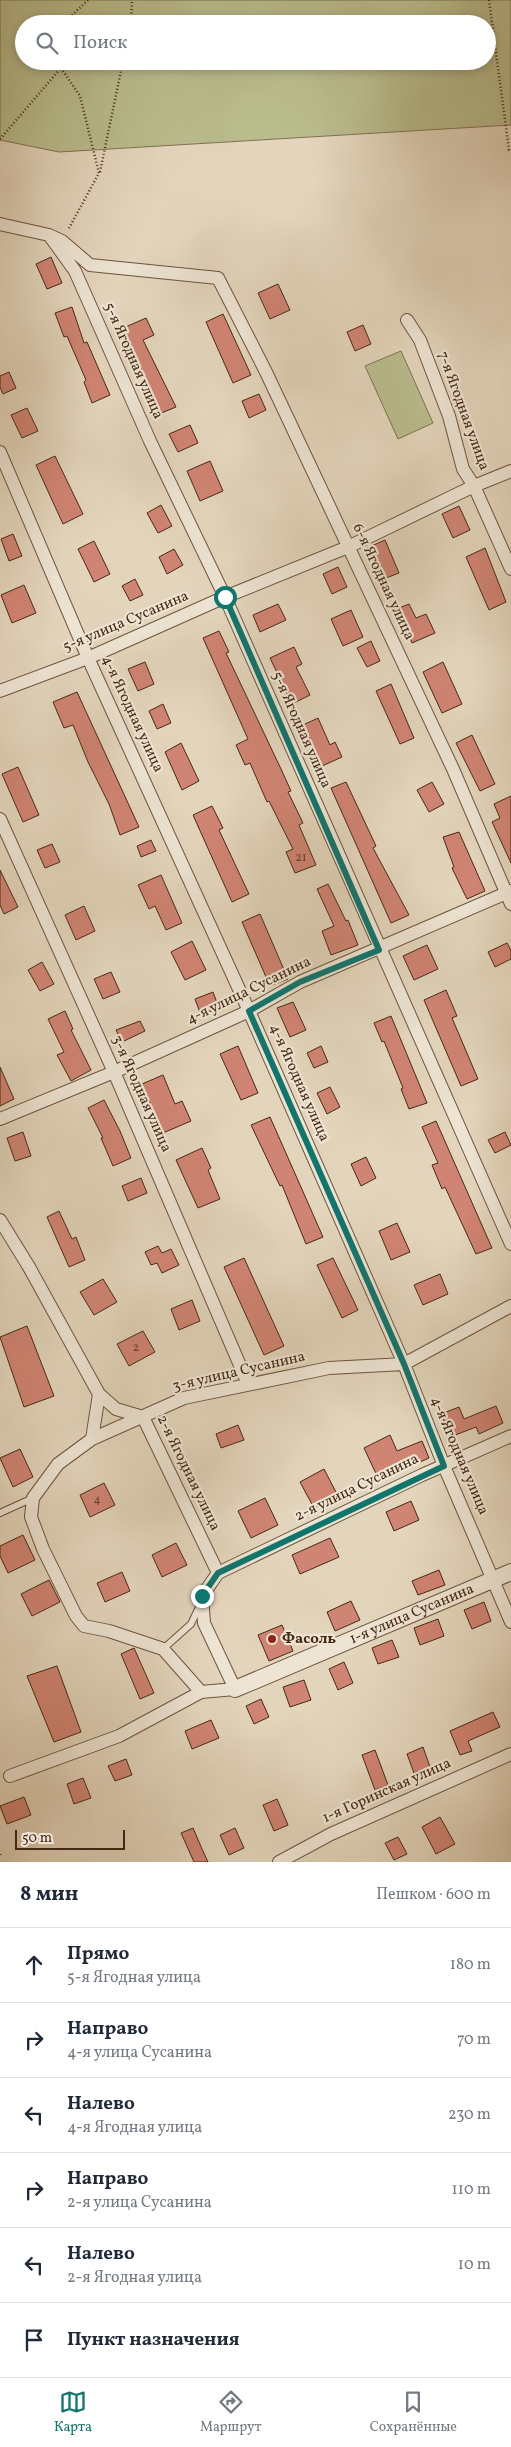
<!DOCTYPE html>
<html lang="ru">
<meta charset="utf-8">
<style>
:root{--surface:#fff;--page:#f6f6f7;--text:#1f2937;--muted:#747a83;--line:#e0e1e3;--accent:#0f766e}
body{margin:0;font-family:Vollkorn,serif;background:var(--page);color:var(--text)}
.scale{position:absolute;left:15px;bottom:12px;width:110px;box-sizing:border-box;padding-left:5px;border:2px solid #472913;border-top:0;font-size:14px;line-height:18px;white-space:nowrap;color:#472913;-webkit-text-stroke:4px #ede4d3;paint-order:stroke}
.stop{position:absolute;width:15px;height:15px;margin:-11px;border:4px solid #0f766e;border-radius:50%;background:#fff}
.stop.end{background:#0f766e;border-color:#fff;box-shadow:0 1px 5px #0008}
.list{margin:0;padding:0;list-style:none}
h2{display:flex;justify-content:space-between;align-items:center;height:65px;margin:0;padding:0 20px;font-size:21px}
h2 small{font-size:16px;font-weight:400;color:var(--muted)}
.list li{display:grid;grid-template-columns:32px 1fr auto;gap:15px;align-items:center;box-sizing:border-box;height:75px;padding:0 20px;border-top:1px solid var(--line)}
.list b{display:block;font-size:19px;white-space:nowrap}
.list p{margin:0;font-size:16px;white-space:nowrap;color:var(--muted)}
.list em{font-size:16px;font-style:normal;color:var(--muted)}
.icon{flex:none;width:28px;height:28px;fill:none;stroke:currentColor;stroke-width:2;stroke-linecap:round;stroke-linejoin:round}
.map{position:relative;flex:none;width:511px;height:1862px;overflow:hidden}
.search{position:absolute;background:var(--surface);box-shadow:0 2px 8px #0003;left:15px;right:15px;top:15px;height:55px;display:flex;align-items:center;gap:12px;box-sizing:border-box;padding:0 18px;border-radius:28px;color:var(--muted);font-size:19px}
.sheet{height:515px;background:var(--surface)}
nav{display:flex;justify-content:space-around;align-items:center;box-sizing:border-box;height:70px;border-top:1px solid var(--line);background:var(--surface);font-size:14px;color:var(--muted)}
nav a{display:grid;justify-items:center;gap:2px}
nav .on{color:var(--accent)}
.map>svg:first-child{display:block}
.green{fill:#b9bc8d;stroke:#807250;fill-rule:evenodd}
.building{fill:#d08473;stroke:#472913}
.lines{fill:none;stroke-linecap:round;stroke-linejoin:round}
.service-casing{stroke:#6e543d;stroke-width:8}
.minor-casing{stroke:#6e543d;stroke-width:14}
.tertiary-casing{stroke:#6e543d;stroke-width:18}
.path{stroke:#472913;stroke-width:2.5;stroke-dasharray:1 2.5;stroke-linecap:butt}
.service{stroke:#ede4d3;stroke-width:6}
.minor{stroke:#ede4d3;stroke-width:12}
.tertiary{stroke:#ede4d3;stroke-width:16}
.route{stroke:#0f766e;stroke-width:6}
.poi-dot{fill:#8f2418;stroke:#ede4d3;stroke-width:2}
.labels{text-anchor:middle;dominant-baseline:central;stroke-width:4.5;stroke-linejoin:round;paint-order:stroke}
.number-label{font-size:12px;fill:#69402b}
.street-label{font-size:15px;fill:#472913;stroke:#ede4d3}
.poi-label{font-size:15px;font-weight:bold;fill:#472913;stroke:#ede4d3;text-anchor:start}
</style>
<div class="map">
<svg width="511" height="1862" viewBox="0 0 511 1862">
<rect width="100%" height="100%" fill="#e3d5bc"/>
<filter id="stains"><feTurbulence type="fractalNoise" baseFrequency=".004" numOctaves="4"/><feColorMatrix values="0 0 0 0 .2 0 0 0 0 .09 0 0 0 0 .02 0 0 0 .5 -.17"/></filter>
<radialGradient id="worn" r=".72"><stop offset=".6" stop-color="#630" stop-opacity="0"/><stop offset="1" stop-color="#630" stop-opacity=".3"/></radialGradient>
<!-- green -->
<path class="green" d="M0,0H511V125L59,152L0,140ZM24,24H487V61H24Z
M401,351L433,423L398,439L365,366Z"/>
<!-- building -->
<path class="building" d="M51,257L62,283L47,289L36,264Z
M278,284L290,310L270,319L258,293Z
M72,307L84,343L87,342L110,395L92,403L84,382L86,380L67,336L64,337L55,313Z
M223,314L251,375L233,383L206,322Z
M146,318L154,335L143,340L176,407L159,414L153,394L121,329Z
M363,325L371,344L355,351L347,332Z
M9,372L16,388L3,394L0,387V376Z
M259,394L266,410L249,418L242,401Z
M27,408L38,431L22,438L11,415Z
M190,425L198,443L178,452L169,434Z
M55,456L83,514L63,524L36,465Z
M210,461L223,491L200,501L187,471Z
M161,505L172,526L158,533L147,513Z
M459,506L470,530L453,538L442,514Z
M13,534L22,556L9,561L1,539Z
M385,540L399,573L381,580L367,548Z
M94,541L110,574L94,582L78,549Z
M485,548L506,602L489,610L466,557Z
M174,549L183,565L167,574L159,557Z
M338,567L347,587L332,594L323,574Z
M135,579L143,595L130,601L122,586Z
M24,585L36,613L12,623L1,595Z
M278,604L286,620L260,632L253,615Z
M409,604L416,618L426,614L435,633L412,643L403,621L400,623L394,610Z
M351,610L363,637L343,646L331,619Z
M219,631L229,652L226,653L281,769L291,791L288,792L303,823L299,825L316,865L295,873L286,852L293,849L269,801L267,802L250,763L245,765L236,745L248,739L203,638Z
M371,641L380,661L367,667L357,648Z
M294,647L302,664L296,667L310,695L292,704L270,658Z
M145,662L154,684L138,691L128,669Z
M443,662L462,704L442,713L423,672Z
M391,684L414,738L400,744L376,691Z
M77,692L139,827L120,835L109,804L88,762L73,725L64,728L53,702Z
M163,704L171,723L157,729L149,711Z
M318,718L330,745L335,742L342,757L322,766L303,725Z
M472,735L495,784L480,791L456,743Z
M181,743L199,781L182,790L165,752Z
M18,767L39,815L23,822L2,774Z
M346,782L376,846L373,848L409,915L391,923L331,788Z
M432,782L444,804L429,812L417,790Z
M511,796V863L492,822L500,818L494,804Z
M212,806L223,828L219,830L249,894L232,902L193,815Z
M459,832L485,891L467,899L452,868L454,867L443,837Z
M151,840L156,851L141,857L137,846Z
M52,844L60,862L45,868L37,850Z
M0,870L18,907L4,914L0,905Z
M161,875L182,923L166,930L155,906L149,909L138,885Z
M328,884L346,921L348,920L358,945L331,955L322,931L334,926L317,889Z
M84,906L95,931L76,940L65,915Z
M260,914L288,979L270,986L242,922Z
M192,941L206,970L185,980L171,952Z
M507,943L511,950V959L495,967L488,952Z
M427,945L438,969L414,980L403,956Z
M42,962L54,984L40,991L28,970Z
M111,972L120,992L103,999L94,979Z
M446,990L457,1016L452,1018L478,1079L461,1086L424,1000Z
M213,992L219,1008L201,1015L195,999Z
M293,1002L306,1030L290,1037L277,1008Z
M65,1011L73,1029L71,1030L91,1070L71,1081L57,1055L64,1052L48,1019Z
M391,1016L427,1103L409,1109L401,1089L403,1088L384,1041L382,1042L374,1023Z
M140,1021L145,1031L122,1042L116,1030Z
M238,1046L258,1093L241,1100L220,1054Z
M321,1046L328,1062L314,1068L307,1053Z
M0,1067L14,1099L0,1106Z
M163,1075L175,1104L182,1101L191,1121L163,1133L142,1084Z
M330,1087L340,1107L327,1114L317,1093Z
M104,1100L120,1131L131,1158L113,1166L101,1138H103L88,1108Z
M270,1117L323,1237L306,1244L282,1185L280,1186L251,1125Z
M436,1121L492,1248L476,1254L445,1187L442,1189L432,1165L438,1163L422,1127Z
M23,1132L31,1156L15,1161L7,1138Z
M505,1132L511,1145L495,1153L488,1140Z
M202,1148L211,1168L208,1170L220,1199L198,1208L176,1160Z
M366,1157L376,1178L361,1186L351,1164Z
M141,1178L147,1193L128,1201L122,1186Z
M59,1211L72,1239L76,1237L85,1260L69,1267L47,1217Z
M397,1223L410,1252L391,1260L379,1231Z
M158,1246L162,1253L171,1249L179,1265L162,1273L157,1263L151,1265L145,1252Z
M244,1258L284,1346L264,1355L224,1267Z
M333,1258L358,1310L342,1318L317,1265Z
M440,1274L448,1294L423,1305L414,1285Z
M103,1279L117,1302L94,1315L80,1292Z
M192,1300L200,1321L179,1330L171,1309Z
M27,1326L54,1396L24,1407L0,1337Z
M143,1331L155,1352L129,1366L117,1344Z
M496,1406L503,1423L479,1434L476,1427L450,1437L441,1414L459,1407L464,1419Z
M238,1425L244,1440L221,1448L216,1434Z
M390,1435L397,1451L422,1441L429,1458L379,1480L364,1448Z
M20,1449L33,1477L13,1487L0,1458Z
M324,1469L338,1496L314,1508L300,1482Z
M104,1483L115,1505L90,1517L80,1495Z
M265,1498L278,1525L251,1538L238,1511Z
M411,1501L419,1520L394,1531L386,1512Z
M23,1535L35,1560L8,1573L0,1556V1546Z
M330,1538L339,1557L300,1574L292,1555Z
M176,1543L187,1565L162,1577L152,1555Z
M439,1570L445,1585L418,1595L412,1581Z
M122,1572L130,1591L105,1602L97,1583Z
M49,1580L60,1602L32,1616L21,1594Z
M351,1601L360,1620L335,1631L327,1612Z
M484,1602L491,1621L472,1629L464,1610Z
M438,1619L444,1636L420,1645L414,1628Z
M282,1625L293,1651L269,1661L258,1635Z
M392,1640L399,1657L378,1664L372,1648Z
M134,1648L154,1693L140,1699L121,1654Z
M344,1662L353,1683L338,1690L329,1669Z
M57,1666L81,1732L54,1742L27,1676Z
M304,1680L311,1700L290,1707L283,1687Z
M261,1699L269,1717L254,1724L246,1706Z
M493,1712L500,1727L468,1741L472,1751L460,1755L450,1731Z
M211,1720L219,1738L192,1749L185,1731Z
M423,1747L430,1767L414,1773L407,1754Z
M375,1750L388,1785L375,1790L362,1755Z
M126,1759L132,1775L115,1781L108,1766Z
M83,1778L91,1798L74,1804L67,1784Z
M24,1797L31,1815L7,1824L0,1806Z
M277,1799L288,1825L274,1831L263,1805Z
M440,1817L455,1844L436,1854L422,1827Z
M193,1828L202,1849L208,1862H194L181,1833Z
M235,1828L244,1848L229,1855L220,1835Z
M398,1837L407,1854L394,1860L385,1843Z"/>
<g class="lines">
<!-- service casing -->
<g class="service-casing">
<path id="service" d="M0,1513L33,1498
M163,1649L191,1624L200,1605"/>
</g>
<!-- minor casing -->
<g class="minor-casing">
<path id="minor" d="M0,224L49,235L62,241L90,265L218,278L266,372L453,769L511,904
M49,235L75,271L150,441L225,597L511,1244
M407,320L420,340L449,416L463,469L474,486L511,569
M0,452L88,658L249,1011L404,1364L444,1466L511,1622
M0,691L88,658L225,597L348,547L474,486L511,471
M0,819L114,1072L248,1384
M0,1119L114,1072L249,1011L300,982L511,891
M0,1220L29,1267L99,1394L116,1409L143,1417L218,1573L202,1596L204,1623L235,1689L201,1692L119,1736L10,1776
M92,1439L99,1394
M218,1573L422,1475L511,1436
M201,1692L163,1649L109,1631L84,1626L76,1616L43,1549L31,1517L33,1498L58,1464L92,1439L184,1398L329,1368L404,1364L511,1306
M279,1862L331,1834L511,1754"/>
</g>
<!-- tertiary casing -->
<g class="tertiary-casing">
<g id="tertiary">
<path id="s1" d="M235,1689L511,1572"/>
</g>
</g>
<!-- path -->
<path class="path" d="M489,0L509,150L511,151
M68,24V19L88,0
M131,24L132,0
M61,68L80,96L99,173L68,230
M0,139L61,68L62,61
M100,172L123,61
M0,1854V1856"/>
<!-- service -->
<use href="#service" class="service"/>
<!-- minor -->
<use href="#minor" class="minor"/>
<!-- tertiary -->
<use href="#tertiary" class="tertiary"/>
</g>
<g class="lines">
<!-- route -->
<path class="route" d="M202,1596L218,1573L444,1466L404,1364L249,1011L300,982L379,950L225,597"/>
</g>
<!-- markers -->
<circle class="poi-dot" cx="272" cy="1639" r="5"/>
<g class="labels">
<!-- number labels -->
<g class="number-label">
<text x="301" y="858">21</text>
<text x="136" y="1348">2</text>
<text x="97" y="1500">4</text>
</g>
<!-- street labels -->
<g class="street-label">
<text transform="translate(133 361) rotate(66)">5-я Ягодная улица</text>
<text transform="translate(463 411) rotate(70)">7-я Ягодная улица</text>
<text transform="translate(383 582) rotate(65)">6-я Ягодная улица</text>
<text transform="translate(126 622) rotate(-23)">5-я улица Сусанина</text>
<text transform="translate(132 714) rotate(65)">4-я Ягодная улица</text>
<text transform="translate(301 730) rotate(66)">5-я Ягодная улица</text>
<text transform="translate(249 991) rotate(-26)">4-я улица Сусанина</text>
<text transform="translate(299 1083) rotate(66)">4-я Ягодная улица</text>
<text transform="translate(141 1094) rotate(66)">3-я Ягодная улица</text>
<text transform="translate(239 1372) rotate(-13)">3-я улица Сусанина</text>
<text transform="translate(459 1456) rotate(67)">4-я Ягодная улица</text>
<text transform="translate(188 1473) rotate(64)">2-я Ягодная улица</text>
<text transform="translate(357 1488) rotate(-26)">2-я улица Сусанина</text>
<text stroke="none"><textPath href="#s1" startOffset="192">1-я улица Сусанина</textPath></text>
<text transform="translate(387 1791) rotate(-24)">1-я Горинская улица</text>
</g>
<!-- poi labels -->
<g class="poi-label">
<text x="282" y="1639">Фасоль</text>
</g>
</g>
<rect width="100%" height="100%" filter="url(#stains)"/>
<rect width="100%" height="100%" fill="url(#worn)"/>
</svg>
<div class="scale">50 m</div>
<div class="stop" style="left:225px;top:597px"></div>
<div class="stop end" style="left:202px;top:1596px"></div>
<div class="search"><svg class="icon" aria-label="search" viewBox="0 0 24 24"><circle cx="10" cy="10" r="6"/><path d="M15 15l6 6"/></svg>Поиск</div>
</div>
<section class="sheet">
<h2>8 мин<small>Пешком · 600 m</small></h2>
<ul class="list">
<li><svg class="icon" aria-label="ahead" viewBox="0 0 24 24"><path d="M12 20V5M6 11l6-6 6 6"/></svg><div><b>Прямо</b><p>5-я Ягодная улица</p></div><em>180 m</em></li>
<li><svg class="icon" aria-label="right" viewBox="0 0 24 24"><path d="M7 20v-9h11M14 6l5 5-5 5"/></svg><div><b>Направо</b><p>4-я улица Сусанина</p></div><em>70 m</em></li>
<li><svg class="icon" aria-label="left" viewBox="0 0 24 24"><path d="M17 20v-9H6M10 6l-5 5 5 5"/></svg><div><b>Налево</b><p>4-я Ягодная улица</p></div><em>230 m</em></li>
<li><svg class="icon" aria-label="right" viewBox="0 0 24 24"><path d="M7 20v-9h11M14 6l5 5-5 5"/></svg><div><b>Направо</b><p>2-я улица Сусанина</p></div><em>110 m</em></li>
<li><svg class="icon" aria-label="left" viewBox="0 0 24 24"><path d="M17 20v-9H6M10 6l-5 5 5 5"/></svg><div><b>Налево</b><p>2-я Ягодная улица</p></div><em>10 m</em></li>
<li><svg class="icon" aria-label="arrive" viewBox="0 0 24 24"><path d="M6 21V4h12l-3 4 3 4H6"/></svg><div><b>Пункт назначения</b></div></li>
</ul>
</section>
<nav>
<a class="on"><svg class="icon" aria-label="map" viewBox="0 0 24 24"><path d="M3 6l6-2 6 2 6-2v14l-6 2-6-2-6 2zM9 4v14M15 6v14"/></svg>Карта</a>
<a><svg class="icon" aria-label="directions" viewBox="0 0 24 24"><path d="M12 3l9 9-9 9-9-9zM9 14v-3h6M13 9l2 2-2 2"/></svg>Маршрут</a>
<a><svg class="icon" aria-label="saved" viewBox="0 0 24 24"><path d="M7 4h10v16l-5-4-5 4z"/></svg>Сохранённые</a>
</nav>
